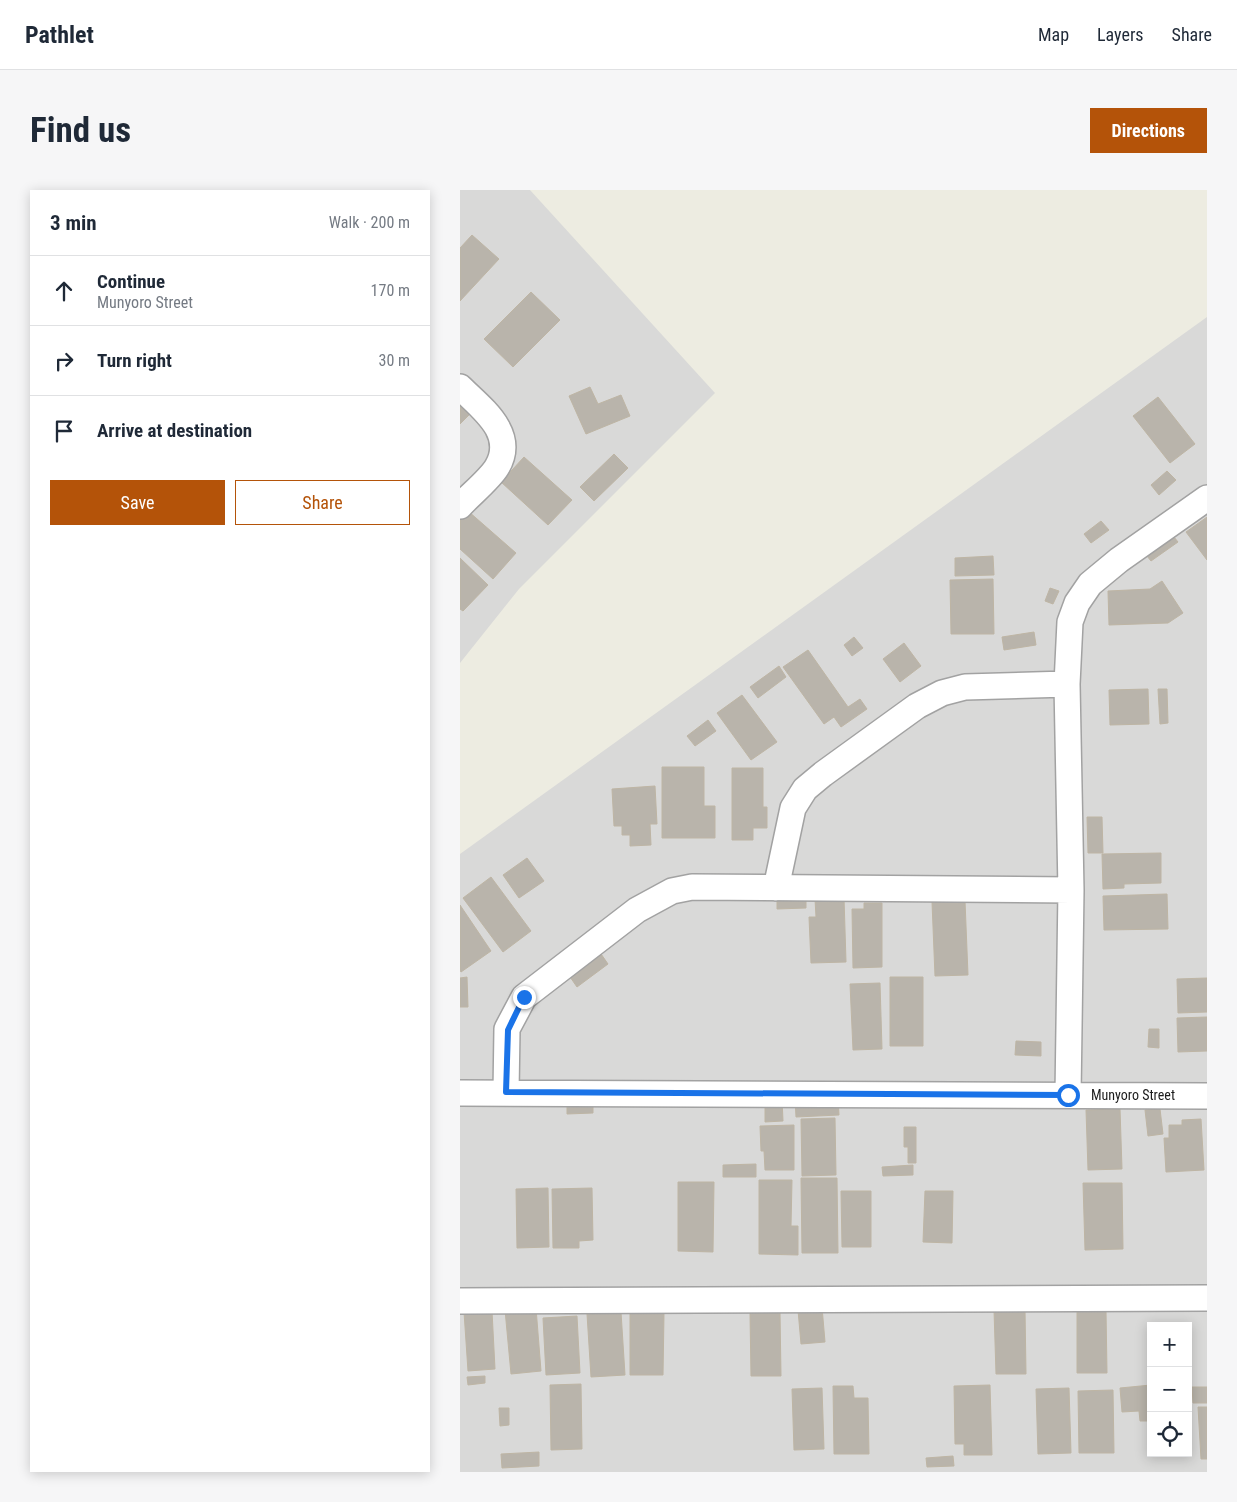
<!DOCTYPE html>
<meta charset="utf-8">
<style>
:root{--surface:#fff;--page:#f6f6f7;--text:#1f2937;--muted:#747a83;--line:#e0e1e3;--accent:#b45309}
body{margin:0;font-family:"Roboto Condensed",sans-serif;background:var(--page);color:var(--text)}
.controls{position:absolute;right:15px;bottom:15px;display:grid;overflow:hidden;border-radius:0px;box-shadow:0 2px 12px #0003}
.controls button{width:45px;height:45px;display:grid;place-items:center;padding:0;border:0;border-bottom:1px solid var(--line);background:var(--surface);color:var(--text);font:25px sans-serif}
.stop{position:absolute;width:15px;height:15px;margin:-11px;border:4px solid #1a73e8;border-radius:50%;background:#fff}
.stop.end{background:#1a73e8;border-color:#fff;box-shadow:0 1px 5px #0008}
.list{margin:0;padding:0;list-style:none}
h2{display:flex;justify-content:space-between;align-items:center;height:65px;margin:0;padding:0 20px;font-size:21px}
h2 small{font-size:16px;font-weight:400;color:var(--muted)}
.list li{display:grid;grid-template-columns:32px 1fr auto;gap:15px;align-items:center;box-sizing:border-box;height:70px;padding:0 20px;border-top:1px solid var(--line)}
.list b{display:block;font-size:19px;white-space:nowrap}
.list p{margin:0;font-size:16px;white-space:nowrap;color:var(--muted)}
.list em{font-size:16px;font-style:normal;color:var(--muted)}
.actions{display:flex;gap:10px;padding:15px 20px}
.actions a{flex:1;padding:11px 0;border:1px solid var(--accent);border-radius:0px;text-align:center;font-size:18px;color:var(--accent)}
.actions .main{background:var(--accent);color:#fff}
.icon{flex:none;width:28px;height:28px;fill:none;stroke:currentColor;stroke-width:2;stroke-linecap:round;stroke-linejoin:round}
.map{position:relative;flex:none;width:747px;height:1282px;overflow:hidden;border-radius:0px}
header{display:flex;align-items:center;gap:30px;box-sizing:border-box;height:70px;padding:0 25px;background:var(--surface);border-bottom:1px solid var(--line)}
header strong{font-size:24px}
nav{display:flex;gap:28px;margin-inline-start:auto;font-size:18px}
.intro{display:flex;align-items:center;justify-content:space-between;box-sizing:border-box;height:120px;padding:0 30px}
h1{margin:0;font-size:35px}
.button{padding:12px 22px;border-radius:0px;background:var(--accent);color:#fff;font-size:18px;font-weight:700}
main{display:flex;gap:30px;padding:0 30px}
aside{flex:1;background:var(--surface);border-radius:0px;box-shadow:0 2px 12px #0003}
.map>svg:first-child{display:block}
.residential{fill:#d9d9d8;fill-rule:evenodd}
.building{fill:#b9b4ab;stroke:#beb5a4}
.lines{fill:none;stroke-linecap:round;stroke-linejoin:round}
.minor-casing{stroke:#a2a2a2;stroke-width:28}
.minor{stroke:#fff;stroke-width:25}
.route{stroke:#1a73e8;stroke-width:6}
.labels{text-anchor:middle;dominant-baseline:central;stroke-width:4;stroke-linejoin:round;paint-order:stroke}
.street-label{font-size:14px;fill:#1b1b1b;stroke:#fff}
</style>
<header>
<strong>Pathlet</strong>
<nav><a>Map</a><a>Layers</a><a>Share</a></nav>
</header>
<div class="intro"><h1>Find us</h1><a class="button">Directions</a></div>
<main>
<aside>
<h2>3 min<small>Walk · 200 m</small></h2>
<ul class="list">
<li><svg class="icon" aria-label="ahead" viewBox="0 0 24 24"><path d="M12 20V5M6 11l6-6 6 6"/></svg><div><b>Continue</b><p>Munyoro Street</p></div><em>170 m</em></li>
<li><svg class="icon" aria-label="right" viewBox="0 0 24 24"><path d="M7 20v-9h11M14 6l5 5-5 5"/></svg><div><b>Turn right</b></div><em>30 m</em></li>
<li><svg class="icon" aria-label="arrive" viewBox="0 0 24 24"><path d="M6 21V4h12l-3 4 3 4H6"/></svg><div><b>Arrive at destination</b></div></li>
</ul>
<div class="actions"><a class="main">Save</a><a>Share</a></div>
</aside>
<div class="map">
<svg width="747" height="1282" viewBox="0 0 747 1282">
<rect width="100%" height="100%" fill="#edece1"/>
<!-- residential -->
<path class="residential" d="M0,0H70L255,203L59,399L0,473Z
M747,127V1282H0V664ZM691,1136H728V1263H691Z"/>
<!-- building -->
<path class="building" d="M12,45L39,69L0,111V58Z
M71,102L100,130L53,177L24,149Z
M130,197L138,214L161,205L170,226L126,244L109,206Z
M698,207L735,254L710,273L673,226Z
M0,212L11,223L0,234Z
M154,264L168,278L134,311L120,297Z
M64,267L112,310L88,335L41,292Z
M707,281L716,290L699,305L691,295Z
M8,321L56,363L33,389L0,359V329Z
M747,327V370L726,342Z
M641,331L649,340L631,353L624,344Z
M710,342L718,352L691,371L683,361Z
M533,366L534,385L495,386V368Z
M0,368L28,395L3,421L0,419Z
M533,389L534,444H491L490,390Z
M702,391L723,423L708,433L649,435L648,401L690,399Z
M590,398L599,401L593,414L585,411Z
M574,442L576,455L544,460L542,447Z
M394,447L403,458L392,466L384,455Z
M444,453L461,476L440,492L423,469Z
M348,460L388,517L400,509L407,519L381,537L374,527L364,534L323,477Z
M319,476L326,487L298,508L290,497Z
M688,499L689,534L650,535L649,500Z
M698,499H707L708,533L700,534Z
M282,505L317,552L291,570L257,523Z
M248,530L256,541L235,556L227,546Z
M202,577H244V616H255V648H202Z
M272,578H303V617H307V638H293V650H272Z
M195,596L197,634H190L191,655L170,656V645H162V636H154L152,599Z
M627,627H642L643,663H628Z
M701,663V693L664,694V698L643,699L642,664Z
M67,668L84,691L59,708L43,685Z
M31,687L71,741L43,762L3,708Z
M707,704L708,739L644,740L643,706Z
M346,706V718L317,719V707Z
M384,708L386,772L351,773L349,727H356L355,709Z
M505,711L508,785L475,786L472,712Z
M404,713H422V777L393,778L392,719H404Z
M0,715L31,761L1,782L0,780Z
M139,761L148,774L117,797L108,784Z
M7,787L8,817H0V788Z
M430,787H463V856H430Z
M747,788V822L718,823L717,789Z
M420,793L422,859L393,860L390,794Z
M747,827V861L718,862L717,828Z
M689,839H699V858L688,857Z
M556,851L581,852V866L555,865Z
M378,908L379,925L336,927L335,909Z
M322,909L323,931L305,932V910Z
M133,910V923L107,924V911Z
M660,919L662,979L628,980L626,920Z
M700,919L703,944L688,946L685,920Z
M375,928L376,985L342,986L341,929Z
M741,929L744,980L706,982L704,948H709V935H722V930Z
M334,935V980H305L304,961H301L300,936Z
M444,937H456V973H448V957H444Z
M296,974V987H263V975Z
M453,975V985L423,986L422,977Z
M341,988H377L378,1063H342Z
M299,990H332L331,1036H338V1065L299,1064Z
M218,992H254L253,1062L218,1061Z
M623,993H662L663,1059L625,1060Z
M88,998L89,1057L57,1058L56,999Z
M132,998L133,1050L119,1051V1058H93L92,999Z
M381,1001H411V1057H382Z
M465,1001H493L492,1053L463,1052Z
M362,1117L365,1152L341,1154L338,1120Z
M76,1118L81,1181L51,1184L45,1120Z
M534,1120H565L566,1184H536Z
M32,1121L35,1179L8,1181L4,1122Z
M617,1121H646L647,1183H617Z
M161,1122L165,1185L131,1187L127,1124Z
M170,1123H204L203,1185H170Z
M290,1123H320L321,1186H291Z
M117,1126L120,1183L86,1185L83,1128Z
M25,1186V1193L8,1195L7,1187Z
M121,1194L122,1259L91,1260L90,1195Z
M530,1195L532,1265H504V1254H495L494,1196Z
M691,1195V1231H680L679,1221L662,1222L660,1198Z
M373,1196H393L394,1208H408L409,1264H374Z
M732,1197H747V1213H733Z
M362,1198L364,1259L334,1260L332,1199Z
M609,1198L611,1263L578,1264L576,1199Z
M653,1200L654,1263H619L618,1201Z
M738,1217H747V1269H741Z
M39,1218H49V1235L40,1236Z
M79,1262V1276L42,1278L41,1264Z
M493,1266L494,1276L467,1277L466,1268Z"/>
<g class="lines">
<!-- minor casing -->
<g class="minor-casing">
<path id="minor" d="M0,197C21,218 57,243 37,277C30,289 10,305 0,316
M316,698L333,618L345,599L363,584L457,516L482,503L505,497L607,494
M46,902L47,839L64,807L177,720L212,701L232,697L611,700
M0,903L747,906
M608,905L611,700L607,494L610,432L617,413L630,394L659,370L747,308
M0,1111L747,1108"/>
</g>
<!-- minor -->
<use href="#minor" class="minor"/>
</g>
<g class="lines">
<!-- route -->
<path class="route" d="M64,807L48,840L46,902L608,905"/>
</g>
<g class="labels">
<!-- street labels -->
<g class="street-label">
<text x="673" y="905">Munyoro Street</text>
</g>
</g>
</svg>
<div class="controls">
<button>+</button>
<button>−</button>
<button><svg class="icon" aria-label="locate" viewBox="0 0 24 24"><circle cx="12" cy="12" r="6"/><path d="M12 2v4M12 18v4M2 12h4M18 12h4"/></svg></button>
</div>
<div class="stop" style="left:608px;top:905px"></div>
<div class="stop end" style="left:64px;top:807px"></div>
</div>
</main>
